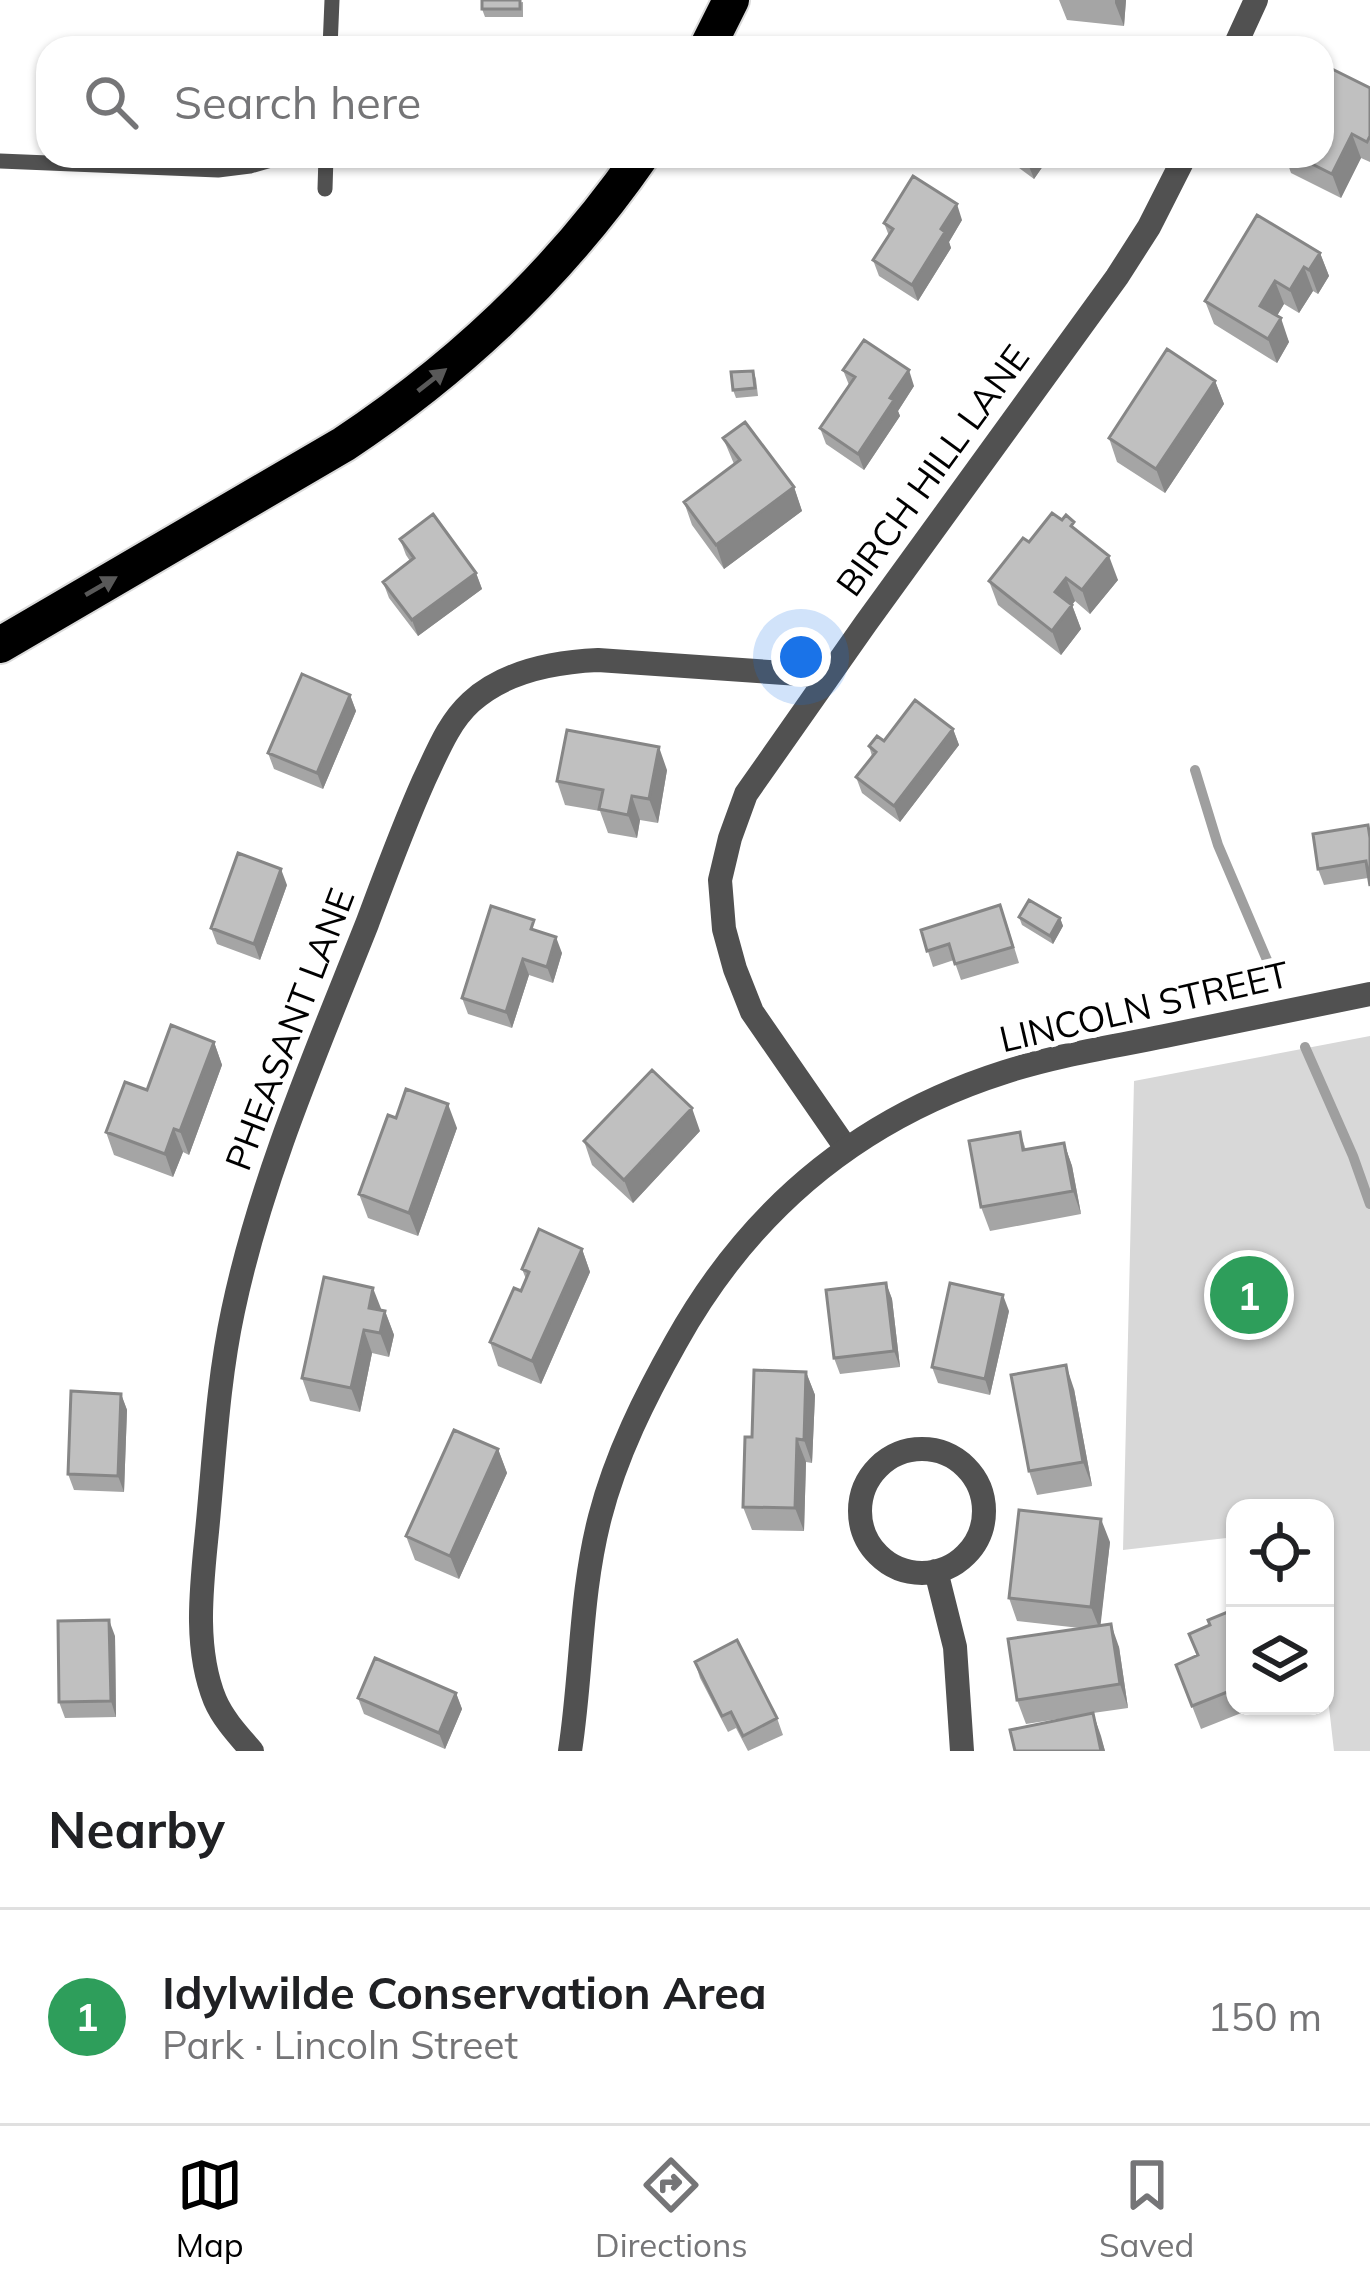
<!DOCTYPE html>
<meta charset="utf-8">
<style>
:root{--surface:#fff;--page:#f2f2f2;--text:#202124;--muted:#757577;--line:#e0e0e0;--accent:#000}
body{margin:0;font-family:Mulish,sans-serif;background:var(--page);color:var(--text)}
.controls{position:absolute;right:36px;bottom:36px;display:grid;overflow:hidden;border-radius:24px;box-shadow:0 3px 9px #0004}
.controls button{width:108px;height:108px;display:grid;place-items:center;padding:0;border:0;border-bottom:3px solid var(--line);background:var(--surface);color:var(--text);font:60px sans-serif}
.you{position:absolute;left:801px;top:657px;width:42px;height:42px;margin:-30px;border:9px solid #fff;border-radius:50%;background:#1a73e8;box-shadow:0 0 0 18px #1a73e833}
.badge{display:grid;place-items:center;width:78px;height:78px;border-radius:50%;background:var(--accent);color:#fff;font-size:39px;font-weight:700}
.pin{position:absolute;translate:-50% -50%;border:6px solid #fff;box-shadow:0 3px 12px #0006}
.list{margin:0;padding:0;list-style:none}
h2{display:flex;justify-content:space-between;align-items:center;height:156px;margin:0;padding:0 48px;font-size:51px}
h2 small{font-size:39px;font-weight:400;color:var(--muted)}
.list li{display:grid;grid-template-columns:78px 1fr auto;gap:36px;align-items:center;box-sizing:border-box;height:216px;padding:0 48px;border-top:3px solid var(--line)}
.list b{display:block;font-size:45px;white-space:nowrap}
.list p{margin:0;font-size:39px;white-space:nowrap;color:var(--muted)}
.list em{font-size:39px;font-style:normal;color:var(--muted)}
.icon{flex:none;width:66px;height:66px;fill:none;stroke:currentColor;stroke-width:2;stroke-linecap:round;stroke-linejoin:round}
.map{position:relative;flex:none;width:1370px;height:1751px;overflow:hidden}
.search{position:absolute;background:var(--surface);box-shadow:0 3px 9px #0004;left:36px;right:36px;top:36px;height:132px;display:flex;align-items:center;gap:30px;box-sizing:border-box;padding:0 42px;border-radius:36px;color:var(--muted);font-size:45px}
.sheet{height:372px;background:var(--surface)}
nav{display:flex;justify-content:space-around;align-items:center;box-sizing:border-box;height:168px;border-top:3px solid var(--line);background:var(--surface);font-size:33px;color:var(--muted)}
nav a{display:grid;justify-items:center;gap:6px}
nav .on{color:var(--accent)}
.map>svg:first-child{display:block}
.green{fill:#d8d8d8}
.lines{fill:none;stroke-linecap:round;stroke-linejoin:round}
.stream{stroke:#9f9f9f;stroke-width:10}
.motorway-casing{stroke:#dbdbdb;stroke-width:40}
.service{stroke:#515151;stroke-width:15}
.minor{stroke:#515151;stroke-width:24}
.tertiary{stroke:#515151;stroke-width:24}
.motorway{stroke:#000;stroke-width:36}
.wall{fill:#a5a5a5}
.shaded-wall{fill:#868686}
.building{fill:#c0c0c0;stroke:#868686;stroke-width:3}
.oneway{fill:#595959}
.labels{text-anchor:middle;dominant-baseline:central;stroke-width:12;stroke-linejoin:round;paint-order:stroke}
.street-label{font-size:36px;fill:#000;stroke:#fff}
</style>
<div class="map">
<svg width="1370" height="1751" viewBox="0 0 1370 1751">
<rect width="100%" height="100%" fill="#fff"/>
<!-- green -->
<path class="green" d="M1370,1036V1751H1334L1325,1672V1508H1235V1537L1123,1550L1134,1081Z"/>
<g class="lines">
<!-- stream -->
<path class="stream" d="M1195,770L1218,845L1273,974
M1305,1047L1353,1156L1370,1204"/>
<!-- motorway casing -->
<g class="motorway-casing">
<path id="motorway" d="M707,48L731,0
M0,645L344,444C460,367 562,270 641,156"/>
</g>
<!-- service -->
<path class="service" d="M330,48L332,0
M0,161L218,170L250,166L285,156
M325,189L326,156"/>
<!-- minor -->
<path class="minor" d="M1234,48L1256,0
M846,1148L752,1012L735,969L724,929L720,880L730,838L746,794L866,623L1117,277L1149,227L1185,156
M860 1511a62 62 0 1 1 124 0a62 62 0 1 1-124 0Z
M936,1571L955,1647L962,1751
M252,1751C239,1736 223,1719 215,1700C191,1641 204,1571 209,1510C215,1444 219,1376 233,1311C261,1178 317,1050 367,924C385,876 403,827 424,780C437,753 448,723 471,702C505,671 553,662 598,660L828,676"/>
<!-- tertiary -->
<path class="tertiary" d="M570,1751C582,1673 580,1594 600,1517C616,1455 645,1397 676,1342C750,1209 860,1118 1005,1072C1057,1055 1112,1047 1165,1036C1233,1022 1302,1008 1370,994"/>
<!-- motorway -->
<use href="#motorway" class="motorway"/>
</g>
<!-- wall -->
<path class="wall" d="M1059,0H1126L1124,26L1067,20Z
M523,2V17H485L482,9Z
M1370,88V162L1361,158L1341,198L1291,173L1285,156H1322Z
M1003,156H1050L1034,179Z
M962,220L949,242L951,248L918,301L879,276L873,260L889,236L884,223Z
M1320,253L1329,276L1318,294L1313,291L1299,313L1284,304L1277,316L1289,342L1277,363L1214,324L1205,301Z
M843,370L914,386L898,411L900,416L864,470L826,444L820,428L849,385Z
M753,371L756,379L758,396L736,398L733,390Z
M1215,381L1224,404L1165,493L1117,462L1109,438Z
M723,438L794,487L802,511L724,569L692,525L684,502L734,464Z
M1077,531L1118,580L1090,614L1075,601L1072,605L1081,629L1061,655L998,605L989,581L1029,542Z
M400,539L476,573L482,589L418,636L389,598L383,582L410,561L406,555Z
M350,695L356,711L323,789L274,769L268,753Z
M953,729L959,745L900,822L862,793L856,777L872,756L869,746Z
M667,770L658,823L640,820L637,838L608,833L600,811L565,805L557,781Z
M1368,825L1370,831V887L1368,878L1324,885L1318,869Z
M287,885L260,960L217,944L211,928Z
M1019,917L1060,918L1063,926L1053,944L1022,925Z
M1006,921L1019,963L961,980L954,960L933,967L921,930Z
M538,931L562,953L553,983L529,975L512,1028L468,1014L462,998Z
M214,1042L222,1065L189,1155L183,1152L173,1177L114,1155L106,1132L147,1090Z
M396,1118L457,1128L418,1236L368,1218L359,1194Z
M700,1131L633,1203L592,1165L584,1141Z
M1020,1132L1026,1150L1064,1143L1072,1166L1081,1214L990,1231L981,1207Z
M582,1249L590,1272L541,1384L498,1366L490,1342L526,1279L522,1269Z
M886,1283L892,1299L900,1367L840,1374L834,1358Z
M381,1310L385,1311L394,1335L389,1357L372,1353L360,1412L310,1401L302,1378Z
M1009,1311L990,1395L938,1383L932,1367Z
M806,1372L815,1395L812,1463L806,1462L804,1531L752,1530L743,1507L752,1437Z
M1074,1389L1092,1486L1037,1495L1029,1471Z
M121,1394L127,1410L124,1492L74,1490L68,1474Z
M498,1449L507,1473L459,1579L415,1560L406,1536Z
M1110,1542L1100,1625L1119,1647L1128,1708L1093,1713L1105,1751H1015L1084,1715L1026,1724L1017,1700L1080,1628L1017,1621L1009,1598Z
M1235,1609V1706H1259L1201,1729L1176,1665L1197,1656L1189,1634L1210,1625Z
M115,1636L116,1717L65,1718L59,1702Z
M695,1662L777,1718L783,1735L748,1751L736,1728L728,1732L700,1678Z
M456,1693L462,1709L445,1749L364,1714L358,1698Z"/>
<!-- shaded-wall -->
<path class="shaded-wall" d="M1115,0H1126L1124,26L1115,3Z
M1352,134L1361,158L1341,198L1332,174Z
M1025,156H1050L1034,179Z
M957,204L962,220L949,242L951,248L918,301L912,285L941,229Z
M1320,253L1329,276L1318,294L1309,270Z
M1304,267L1313,291L1299,313L1290,290Z
M1275,281L1284,304L1269,329L1260,306Z
M1281,318L1289,342L1277,363L1268,339Z
M909,370L914,386L898,411L900,416L864,470L858,454L890,398Z
M1215,381L1224,404L1165,493L1156,469Z
M794,487L802,511L724,569L716,545Z
M1109,556L1118,580L1090,614L1082,590Z
M476,573L482,589L418,636L412,620Z
M1066,578L1075,601L1064,615L1055,592Z
M1072,605L1081,629L1061,655L1052,631Z
M350,695L356,711L323,789L317,773Z
M953,729L959,745L900,822L894,806Z
M659,747L667,770L658,823L649,799Z
M632,796L640,820L637,838L628,815Z
M281,869L287,885L260,960L254,944Z
M1060,918L1063,926L1053,944L1050,936Z
M556,937L562,953L553,983L547,967Z
M523,959L529,975L512,1028L506,1012Z
M214,1042L222,1065L189,1155L180,1131Z
M448,1104L457,1128L418,1236L409,1213Z
M692,1108L700,1131L633,1203L624,1180Z
M174,1129L183,1152L173,1177L165,1154Z
M1064,1143L1072,1166L1081,1214L1073,1191Z
M582,1249L590,1272L541,1384L532,1361Z
M886,1283L892,1299L900,1367L894,1351Z
M373,1288L382,1311L369,1308Z
M1003,1295L1009,1311L990,1395L985,1379Z
M385,1311L394,1335L389,1357L380,1333Z
M364,1330L372,1353L360,1412L351,1388Z
M1066,1365L1074,1389L1092,1486L1083,1462Z
M806,1372L815,1395L812,1463L804,1440Z
M121,1394L127,1410L124,1492L118,1476Z
M797,1439L806,1462L804,1531L795,1508Z
M498,1449L507,1473L459,1579L450,1556Z
M1101,1519L1110,1542L1100,1630L1091,1607Z
M109,1620L115,1636L116,1717L111,1701Z
M1111,1624L1119,1647L1128,1708L1120,1684Z
M456,1693L462,1709L445,1749L439,1733Z
M1093,1713L1101,1736L1105,1751H1101Z"/>
<!-- building -->
<path class="building" d="M482,0H520V9H482Z
M1025,40L1035,48H1020Z
M1324,65L1370,88V136L1367,142L1352,134L1332,174L1296,156H1322V70Z
M913,176L957,204L941,229L945,232L912,285L873,260L893,229L884,223Z
M1257,215L1320,253L1309,270L1304,267L1290,290L1275,281L1260,306L1281,318L1268,339L1205,301Z
M864,340L909,370L890,398L894,400L858,454L820,428L855,377L843,370Z
M1167,349L1215,381L1156,469L1109,438Z
M753,371L755,388L733,390L731,372Z
M745,422L794,487L716,545L684,502L740,460L723,438Z
M1052,513L1062,520L1066,515L1074,522L1071,526L1109,556L1082,590L1066,578L1055,592L1072,605L1052,631L989,581L1023,538L1029,542Z
M433,514L476,573L412,620L383,582L414,558L400,539Z
M302,674L350,695L317,773L268,753Z
M915,700L953,729L894,806L856,777L876,752L869,746L877,736L884,741Z
M567,730L659,747L649,799L632,796L628,815L599,809L603,790L557,781Z
M1368,825L1370,838V886L1366,861L1318,869L1313,834Z
M238,853L281,869L254,944L211,928Z
M1029,900L1060,918L1050,936L1019,917Z
M1000,905L1013,947L955,964L949,944L927,951L921,930Z
M491,906L534,920L531,929L556,937L547,967L523,959L506,1012L462,998Z
M171,1025L214,1042L180,1131L174,1129L165,1154L106,1132L125,1082L147,1090Z
M652,1070L692,1108L624,1180L584,1141Z
M406,1089L448,1104L409,1213L359,1194L388,1115L396,1118Z
M1020,1132L1023,1150L1064,1143L1073,1191L981,1207L969,1141Z
M539,1229L582,1249L532,1361L490,1342L514,1288L521,1291L529,1272L522,1269Z
M324,1277L373,1288L369,1308L385,1311L380,1333L364,1330L351,1388L302,1378Z
M886,1283L894,1351L834,1358L826,1290Z
M950,1283L1003,1295L985,1379L932,1367Z
M1066,1365L1083,1462L1029,1471L1011,1375Z
M754,1370L806,1372L804,1440L797,1439L795,1508L743,1507L745,1437H752Z
M71,1391L121,1394L118,1476L68,1474Z
M454,1430L498,1449L450,1556L406,1536Z
M1019,1510L1101,1519L1091,1607L1009,1598Z
M1235,1609V1689L1192,1706L1176,1665L1198,1655L1189,1634L1210,1625L1208,1620Z
M109,1620L111,1701L59,1702L58,1621Z
M1111,1624L1120,1684L1017,1700L1008,1639Z
M737,1640L777,1718L743,1736L731,1712L722,1716L695,1662Z
M375,1658L456,1693L439,1733L358,1698Z
M1093,1713L1101,1751H1015L1010,1730Z"/>
<!-- one-way arrows -->
<defs><path id="oneway-solid" d="M-6-.8H1V-3.2L6.5 0L1 3.2V.8H-6Z" transform="scale(3)"/></defs>
<g class="oneway">
<use href="#oneway-solid" transform="translate(432 380) rotate(-38)"/>
<use href="#oneway-solid" transform="translate(101 586) rotate(-30)"/>
</g>
<g class="labels">
<!-- street labels -->
<g class="street-label">
<text transform="translate(932 470) rotate(-54)">BIRCH HILL LANE</text>
<text transform="translate(1144 1006) rotate(-13)">LINCOLN STREET</text>
<text transform="translate(289 1029) rotate(-69)">PHEASANT LANE</text>
</g>
</g>
</svg>
<div class="controls">
<button><svg class="icon" aria-label="locate" viewBox="0 0 24 24"><circle cx="12" cy="12" r="6"/><path d="M12 2v4M12 18v4M2 12h4M18 12h4"/></svg></button>
<button><svg class="icon" aria-label="layers" viewBox="0 0 24 24"><path d="M12 4l9 5-9 5-9-5zM3 14l9 5 9-5"/></svg></button>
</div>
<div class="you"></div>
<div class="pin badge" style="left:1249px;top:1295px;background:#2e9e5b">1</div>
<div class="search"><svg class="icon" aria-label="search" viewBox="0 0 24 24"><circle cx="10" cy="10" r="6"/><path d="M15 15l6 6"/></svg>Search here</div>
</div>
<section class="sheet">
<h2>Nearby<small></small></h2>
<ul class="list">
<li><span class="badge" style="background:#2e9e5b">1</span><div><b>Idylwilde Conservation Area</b><p>Park · Lincoln Street</p></div><em>150 m</em></li>
</ul>
</section>
<nav>
<a class="on"><svg class="icon" aria-label="map" viewBox="0 0 24 24"><path d="M3 6l6-2 6 2 6-2v14l-6 2-6-2-6 2zM9 4v14M15 6v14"/></svg>Map</a>
<a><svg class="icon" aria-label="directions" viewBox="0 0 24 24"><path d="M12 3l9 9-9 9-9-9zM9 14v-3h6M13 9l2 2-2 2"/></svg>Directions</a>
<a><svg class="icon" aria-label="saved" viewBox="0 0 24 24"><path d="M7 4h10v16l-5-4-5 4z"/></svg>Saved</a>
</nav>
